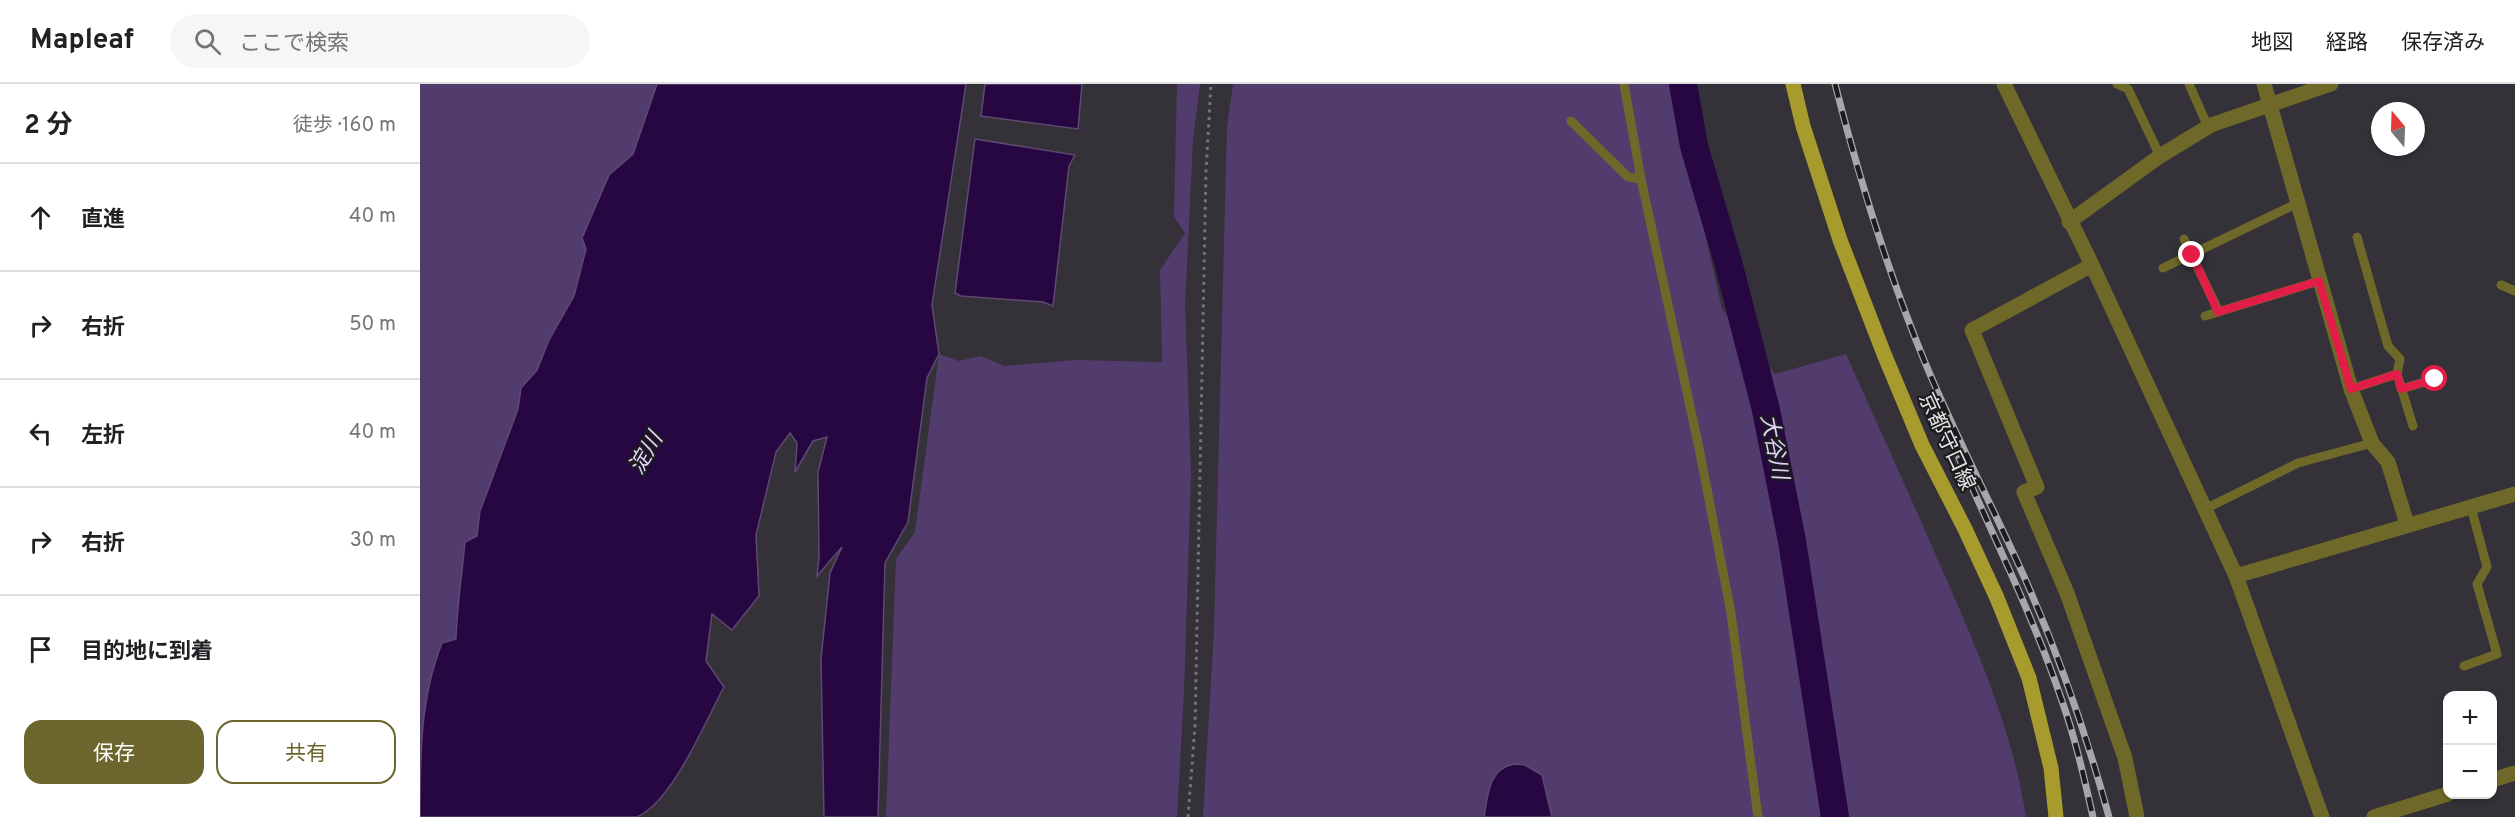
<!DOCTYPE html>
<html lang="ja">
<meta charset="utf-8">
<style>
:root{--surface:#fff;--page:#f6f6f6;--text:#202124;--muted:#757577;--line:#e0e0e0;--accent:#6c662e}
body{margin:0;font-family:Overpass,"Noto Sans JP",sans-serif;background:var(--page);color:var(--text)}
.controls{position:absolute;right:18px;bottom:18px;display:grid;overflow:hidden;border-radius:12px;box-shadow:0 2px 4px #0004}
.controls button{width:54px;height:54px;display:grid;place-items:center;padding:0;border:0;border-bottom:2px solid var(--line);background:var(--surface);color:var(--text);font:30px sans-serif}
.compass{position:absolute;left:1951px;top:18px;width:54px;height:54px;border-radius:50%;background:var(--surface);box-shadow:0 2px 4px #0004;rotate:341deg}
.stop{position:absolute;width:18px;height:18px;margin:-14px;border:4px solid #e11d48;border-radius:50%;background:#fff}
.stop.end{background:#e11d48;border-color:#fff;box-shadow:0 2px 6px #0008}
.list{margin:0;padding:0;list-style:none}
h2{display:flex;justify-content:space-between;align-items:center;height:78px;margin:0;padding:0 24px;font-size:26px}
h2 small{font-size:20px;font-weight:400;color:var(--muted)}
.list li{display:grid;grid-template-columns:39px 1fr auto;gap:18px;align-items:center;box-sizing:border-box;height:108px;padding:0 24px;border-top:2px solid var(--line)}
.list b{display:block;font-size:22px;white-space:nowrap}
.list em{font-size:20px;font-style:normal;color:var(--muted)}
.actions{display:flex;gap:12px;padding:18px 24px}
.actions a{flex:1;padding:14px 0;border:2px solid var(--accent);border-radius:18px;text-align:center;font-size:21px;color:var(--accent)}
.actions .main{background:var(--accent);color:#fff}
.icon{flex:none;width:33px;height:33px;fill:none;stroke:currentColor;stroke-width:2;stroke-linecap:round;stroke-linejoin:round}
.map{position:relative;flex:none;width:2095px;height:733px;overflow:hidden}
header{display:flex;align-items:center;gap:36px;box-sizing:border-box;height:84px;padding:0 30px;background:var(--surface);border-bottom:2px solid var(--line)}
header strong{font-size:28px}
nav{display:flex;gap:33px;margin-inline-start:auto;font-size:21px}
.search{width:420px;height:54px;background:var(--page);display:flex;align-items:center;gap:15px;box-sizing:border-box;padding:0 21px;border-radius:33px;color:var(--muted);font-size:22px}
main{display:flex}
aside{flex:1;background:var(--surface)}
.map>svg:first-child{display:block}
.green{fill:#523c6d}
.water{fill:#260741;stroke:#5f4972;stroke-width:1.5}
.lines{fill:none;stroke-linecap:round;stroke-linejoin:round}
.river{stroke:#260741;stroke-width:28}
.path{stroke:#767479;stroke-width:3;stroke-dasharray:3 4.5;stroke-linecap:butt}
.service{stroke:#6f6929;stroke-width:9}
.minor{stroke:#6f6929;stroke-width:15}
.tertiary{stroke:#6f6929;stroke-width:15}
.primary{stroke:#a69b2c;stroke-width:15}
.rail-casing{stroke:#a7a6aa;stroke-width:7}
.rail{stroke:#1c1b1d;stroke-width:4.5;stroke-dasharray:14;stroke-linecap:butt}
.route{stroke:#e11d48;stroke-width:8}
.labels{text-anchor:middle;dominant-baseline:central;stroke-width:4.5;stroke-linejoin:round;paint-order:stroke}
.street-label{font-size:21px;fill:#e4e3e6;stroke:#1c1b1d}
.water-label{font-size:22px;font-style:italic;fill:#e3d1fd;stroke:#1c1b1d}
</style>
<header>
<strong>Mapleaf</strong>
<div class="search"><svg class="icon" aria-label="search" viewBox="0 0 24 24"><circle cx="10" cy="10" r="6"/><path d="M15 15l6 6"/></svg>ここで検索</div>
<nav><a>地図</a><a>経路</a><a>保存済み</a></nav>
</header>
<main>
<aside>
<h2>2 分<small>徒歩 · 160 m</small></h2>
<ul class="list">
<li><svg class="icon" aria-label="ahead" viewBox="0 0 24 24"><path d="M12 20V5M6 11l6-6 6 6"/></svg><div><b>直進</b></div><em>40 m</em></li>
<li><svg class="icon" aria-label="right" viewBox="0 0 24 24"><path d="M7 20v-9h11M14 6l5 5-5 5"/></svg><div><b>右折</b></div><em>50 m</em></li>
<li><svg class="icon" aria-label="left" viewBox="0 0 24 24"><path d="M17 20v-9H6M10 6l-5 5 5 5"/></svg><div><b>左折</b></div><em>40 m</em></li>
<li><svg class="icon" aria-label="right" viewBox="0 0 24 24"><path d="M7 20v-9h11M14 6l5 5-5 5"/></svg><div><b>右折</b></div><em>30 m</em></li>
<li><svg class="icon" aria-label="arrive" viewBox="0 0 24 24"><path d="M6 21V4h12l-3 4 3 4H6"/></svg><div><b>目的地に到着</b></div></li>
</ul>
<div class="actions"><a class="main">保存</a><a>共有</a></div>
</aside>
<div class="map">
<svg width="2095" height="733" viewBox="0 0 2095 733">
<rect width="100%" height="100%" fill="#343238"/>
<!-- green -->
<path class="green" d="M0,0H243L0,671Z
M757,0H780L773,56L765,220L771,390L764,607L757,733H466L476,475L495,448L519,270L539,277L561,272L584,282L655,276L742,278L740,186L765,149L754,133Z
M813,0H1251L1302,225L1355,290L1426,270C1458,341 1490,412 1521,483C1556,562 1593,647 1606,733H783L794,546L807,43Z"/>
<!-- water -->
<path class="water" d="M237,0H546L512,221L519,270L507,294L488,438L465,479L458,733H404L401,575L410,489L422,463L397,492L399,473L398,388L407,353L393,357L375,388L377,359L370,349L356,368L336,451L339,512L312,546L292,530L286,577L304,603C285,638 253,717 217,733H0C0,673 0,614 22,559L36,555C37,522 42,491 45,458L57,452L60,427L98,325L101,304L117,286L129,256L154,212L166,165L162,154L189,91L213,70Z
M565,0H662L658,45L561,32Z
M555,55L655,71L649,82L633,222L623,218L541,212L535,209Z
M1095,680L1105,681L1122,691L1132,733H1064C1068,711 1068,684 1095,680Z"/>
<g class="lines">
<!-- river -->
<path class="river" d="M1263,0L1274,62L1308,178L1346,326L1372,457L1415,733"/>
<!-- path -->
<path class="path" d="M768,733L775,642L786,87L791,0"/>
<!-- service -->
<path class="service" d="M1204,0L1221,95L1279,364L1311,529L1338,733
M1697,0L1708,5L1740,72
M1769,0L1788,43
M1151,37L1208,93L1221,95
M1937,153L1968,262L1980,275L1977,290L1993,342
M1764,155L1799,228
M1743,184L1876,120
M2081,201L2095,207
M1785,232L1899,197
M1931,305L1977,290
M1981,305L2015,295
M1785,425L1878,379L1952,359
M2044,582L2077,570L2057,500L2067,483L2051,423"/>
<!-- minor -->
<path class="minor" d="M1584,0L1672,181L1816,492L1902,733
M1844,0L1931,305L1952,359L1968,378L1987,440
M1649,138L1740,72L1791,41L1911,0
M1672,181L1552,246L1617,403L1604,408L1647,509L1705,674L1717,733
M2072,696L2095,689
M1954,733L2028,710"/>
<!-- tertiary -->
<path class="tertiary" d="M1816,492L2095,410"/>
<!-- primary -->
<path class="primary" d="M1373,0L1383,42L1420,156L1464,270L1502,361L1545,445L1577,514L1609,594L1631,684L1636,733"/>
<!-- rail casing -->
<g class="rail-casing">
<path id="rail" d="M1415,0C1439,94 1467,186 1504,276C1532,344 1566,410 1597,477C1635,560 1665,645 1689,733
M1539,374C1574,454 1613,532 1641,614C1655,653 1664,693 1673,733"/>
</g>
<!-- rail -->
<use href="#rail" class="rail"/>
</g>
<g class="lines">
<!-- route -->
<path class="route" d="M1772,171L1798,228L1899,197L1931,305L1977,290L1981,305L2015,295"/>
</g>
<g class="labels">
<!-- street labels -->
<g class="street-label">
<text transform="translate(1526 358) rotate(65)">京都守口線</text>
</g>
<!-- water labels -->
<g class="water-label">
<text transform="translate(1353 363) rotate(79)">大谷川</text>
<text transform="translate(227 370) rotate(-60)">淀川</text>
</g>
</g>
</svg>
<div class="controls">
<button>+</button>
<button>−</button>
</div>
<svg class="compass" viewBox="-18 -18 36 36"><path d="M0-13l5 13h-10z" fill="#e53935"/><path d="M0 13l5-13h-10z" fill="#757577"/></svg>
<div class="stop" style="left:2015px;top:295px"></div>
<div class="stop end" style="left:1772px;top:171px"></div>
</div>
</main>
